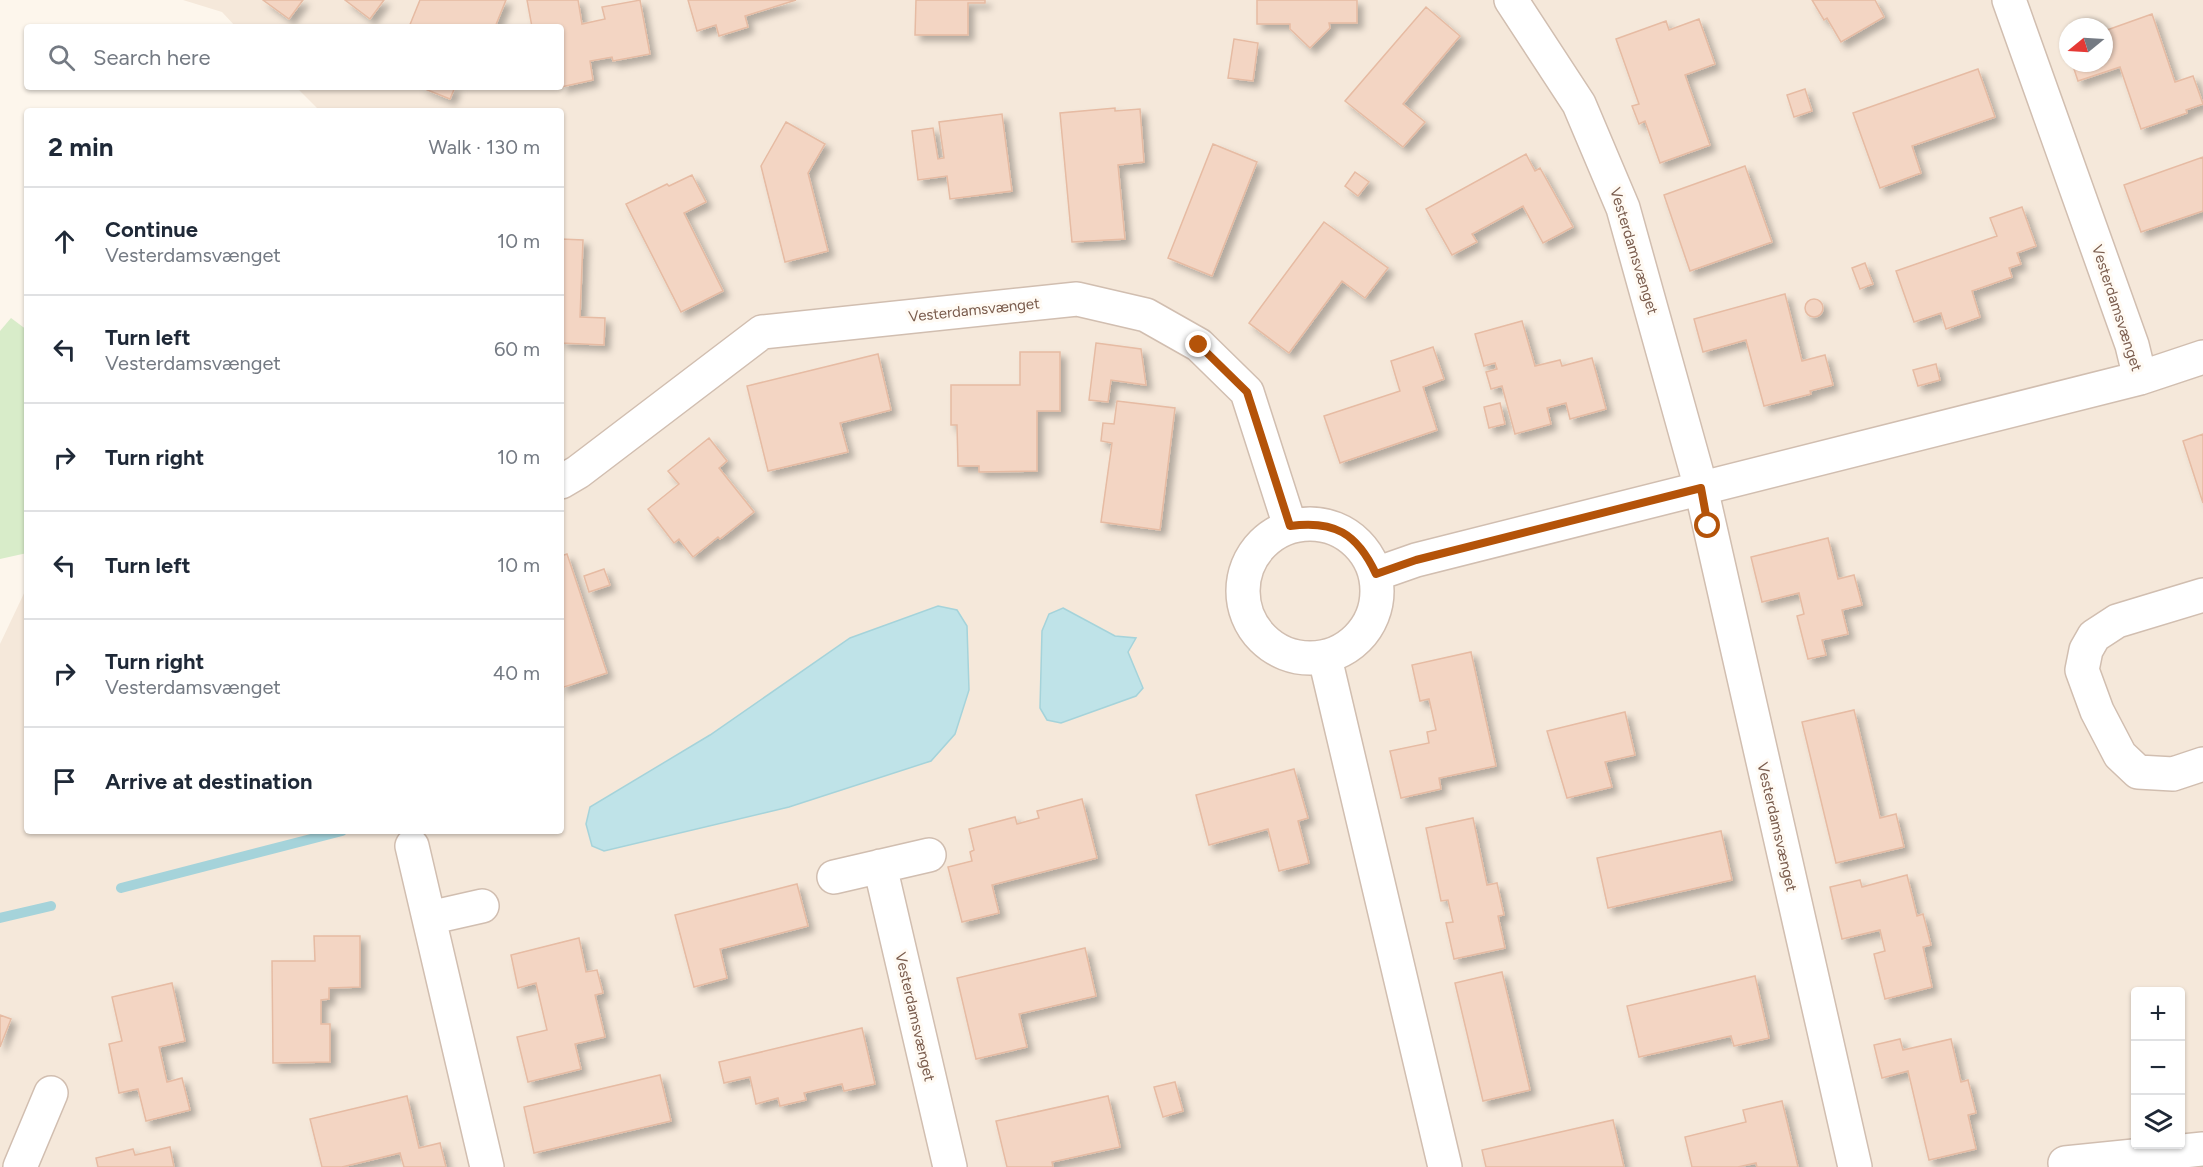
<!DOCTYPE html>
<meta charset="utf-8">
<style>
:root{--surface:#fff;--page:#f2f2f3;--text:#1f2937;--muted:#747a83;--line:#e0e1e3}
body{margin:0;font-family:Figtree,sans-serif;background:var(--page);color:var(--text)}
.controls{position:absolute;right:18px;bottom:18px;display:grid;overflow:hidden;border-radius:6px;box-shadow:0 2px 4px #0004}
.controls button{width:54px;height:54px;display:grid;place-items:center;padding:0;border:0;border-bottom:2px solid var(--line);background:var(--surface);color:var(--text);font:30px sans-serif}
.compass{position:absolute;left:2059px;top:18px;width:54px;height:54px;border-radius:50%;background:var(--surface);box-shadow:0 2px 4px #0004;rotate:252deg}
.stop{position:absolute;width:18px;height:18px;margin:-14px;border:4px solid #b45309;border-radius:50%;background:#fff}
.stop.end{background:#b45309;border-color:#fff;box-shadow:0 2px 6px #0008}
.list{margin:0;padding:0;list-style:none}
h2{display:flex;justify-content:space-between;align-items:center;height:78px;margin:0;padding:0 24px;font-size:26px}
h2 small{font-size:20px;font-weight:400;color:var(--muted)}
.list li{display:grid;grid-template-columns:39px 1fr auto;gap:18px;align-items:center;box-sizing:border-box;height:108px;padding:0 24px;border-top:2px solid var(--line)}
.list b{display:block;font-size:22px;white-space:nowrap}
.list p{margin:0;font-size:20px;white-space:nowrap;color:var(--muted)}
.list em{font-size:20px;font-style:normal;color:var(--muted)}
.icon{flex:none;width:33px;height:33px;fill:none;stroke:currentColor;stroke-width:2;stroke-linecap:round;stroke-linejoin:round}
.map{position:relative;flex:none;width:2203px;height:1167px;overflow:hidden}
.search{position:absolute;background:var(--surface);box-shadow:0 2px 4px #0004;left:24px;top:24px;width:540px;height:66px;display:flex;align-items:center;gap:15px;box-sizing:border-box;padding:0 21px;border-radius:6px;color:var(--muted);font-size:22px}
.panel{position:absolute;background:var(--surface);box-shadow:0 2px 4px #0004;left:24px;top:108px;width:540px;height:726px;border-radius:6px}
.map>svg:first-child{display:block}
.residential{fill:#f5e8da;fill-rule:evenodd}
.green{fill:#d8ecc9}
.water{fill:#bfe3e8;stroke:#a5d3da;stroke-width:1.5}
.lines{fill:none;stroke-linecap:round;stroke-linejoin:round}
.stream{stroke:#a5d3da;stroke-width:10}
.building{fill:#f3d5c3;stroke:#e6bba3;stroke-width:1.5;filter:url(#shadow)}
.street-casing{stroke:#d1beb0;stroke-width:36}
.street{stroke:#fff;stroke-width:33}
.route{stroke:#b45309;stroke-width:8}
.labels{text-anchor:middle;dominant-baseline:central;stroke-width:6;stroke-linejoin:round;paint-order:stroke}
.street-label{font-size:15px;fill:#7a5c4d;stroke:#fffaf3}
</style>
<div class="map">
<svg width="2203" height="1167" viewBox="0 0 2203 1167">
<defs>
<filter id="shadow"><feDropShadow dx="5.5" dy="5.5" stdDeviation="3" flood-color="#0004"/></filter>
</defs>
<rect width="100%" height="100%" fill="#fdf6ec"/>
<!-- residential -->
<path class="residential" d="M183,0H2203V1167H0V644L27,587V831H561V111H320L296,87H561V27H236L222,12ZM2068,27H2104V63H2068ZM2136,992H2180V1144H2136Z"/>
<!-- green -->
<path class="green" d="M11,318L27,330V553L0,559V331Z"/>
<!-- water -->
<path class="water" d="M938,606L957,610L967,626L969,690L955,734L931,761L789,807L604,851L592,846L586,824L590,807L710,735L850,638Z
M1063,608L1115,636L1136,638L1128,652L1143,688L1136,696L1061,723L1047,720L1040,708L1042,631L1049,614Z"/>
<g class="lines">
<!-- stream -->
<path class="stream" d="M121,888L342,831
M0,918L51,906"/>
</g>
<!-- building -->
<path class="building" d="M263,0H303L289,19Z
M345,0H384L370,19Z
M420,0H506L495,27H409Z
M527,0H578L582,24L605,19L602,7L640,0L650,54L613,61L612,57L590,61L593,80L561,87V27H532Z
M688,0H796L745,16L748,27L719,36L716,25L697,31Z
M916,0H985V3H968V35H915Z
M1257,0H1357V23H1329L1330,28L1310,48L1290,29V24H1257Z
M1812,0H1875L1884,17L1841,42L1827,18L1824,20Z
M1426,7L1460,36L1403,104L1425,122L1403,147L1345,101Z
M2152,14L2175,82L2193,76L2203,104L2186,110L2187,113L2141,129L2120,67L2078,81L2072,63H2104V36L2108,34L2107,30Z
M1699,19L1715,64L1685,75L1710,145L1660,163L1645,121L1639,124L1632,106L1639,104L1616,39L1666,21L1669,30Z
M1234,39L1258,43L1253,81L1228,78Z
M1978,69L1995,117L1912,146L1921,173L1880,188L1853,113Z
M420,87H455L450,99Z
M1805,89L1812,111L1794,117L1787,95Z
M1115,108V111L1140,109L1144,162L1118,165L1125,239L1072,242L1060,113Z
M1002,114L1012,191L950,199L947,176L918,180L912,131L933,128L938,159L944,158L939,122Z
M786,122L825,144L808,173L828,251L785,262L761,166Z
M1213,144L1257,162L1212,276L1168,258Z
M1526,154L1535,171L1540,168L1573,227L1543,243L1523,206L1472,234L1477,242L1452,255L1426,209Z
M2203,157V211L2141,232L2124,185Z
M1745,166L1772,242L1690,271L1664,195Z
M1355,172L1369,182L1358,196L1345,186Z
M692,175L706,202L684,213L723,291L681,312L626,204L667,184L669,186Z
M2022,207L2036,246L2017,253L2021,264L2009,268L2012,277L1972,291L1980,317L1946,329L1941,313L1914,322L1896,271L1997,236L1990,218Z
M1324,222L1388,268L1365,298L1342,281L1289,353L1249,323Z
M561,239L583,240L580,317L605,318L604,345L561,343Z
M1865,263L1873,284L1860,289L1852,268Z
M1785,294L1802,361L1825,355L1833,385L1810,391L1811,394L1764,406L1746,340L1703,352L1694,319Z
M1805 308a9 9 0 1 1 18 0a9 9 0 1 1-18 0Z
M1522,321L1535,366L1560,360L1562,366L1592,358L1606,409L1570,419L1566,403L1547,408L1551,424L1515,434L1502,386L1491,389L1486,372L1497,369L1495,363L1484,366L1475,334Z
M1096,343L1141,349L1146,385L1111,380L1108,402L1089,400Z
M1433,347L1444,379L1423,387L1437,430L1340,463L1324,416L1400,391L1391,361Z
M1020,352H1060V411H1037V471L979,472V466H958L957,425H951V385H1020Z
M878,354L891,410L840,423L848,452L768,471L747,386Z
M1936,364L1940,380L1918,386L1913,370Z
M1117,401L1175,408L1160,530L1101,522L1112,443L1101,441L1103,423L1114,424Z
M1500,403L1505,424L1489,428L1484,407Z
M2203,434V503L2183,441Z
M709,438L727,461L719,468L754,512L720,539L718,537L693,557L679,539L674,543L648,509L679,484L668,471Z
M1828,538L1838,579L1854,575L1862,605L1842,610L1848,634L1822,640L1826,655L1808,659L1797,616L1804,614L1799,593L1762,602L1751,557Z
M567,554L607,673L561,688V556Z
M604,569L610,585L589,592L584,576Z
M1471,652L1496,766L1439,778L1441,789L1401,798L1390,751L1429,743L1427,732L1436,730L1429,699L1420,701L1412,665Z
M1854,710L1880,818L1896,814L1904,847L1836,863L1802,722Z
M1625,712L1635,755L1605,762L1612,787L1567,798L1547,731Z
M1294,769L1308,818L1298,821L1309,863L1279,871L1268,829L1209,845L1196,795Z
M1082,799L1097,858L992,885L999,913L962,922L948,867L972,861L970,852L974,850L969,829L1015,817L1017,824L1039,818L1037,811Z
M1473,818L1487,885L1497,883L1504,915L1498,916L1505,948L1454,959L1446,923L1453,922L1448,900L1441,901L1426,828Z
M1721,831L1732,880L1608,908L1597,858Z
M1907,875L1917,916L1923,914L1931,945L1923,947L1932,987L1885,999L1874,954L1885,951L1880,930L1842,939L1830,887L1860,880L1862,887Z
M797,884L808,926L720,949L727,978L694,987L675,915Z
M314,936H360V987L329,988V999L321,1000V1024H330V1062L273,1063L272,961H315Z
M579,938L586,972L597,970L603,993L595,995L605,1037L575,1044L581,1069L528,1082L517,1037L547,1030L536,983L518,988L511,955Z
M1085,948L1096,996L1019,1014L1027,1047L976,1059L957,978Z
M1502,972L1530,1090L1483,1101L1455,983Z
M1755,976L1769,1038L1734,1046L1731,1036L1639,1057L1627,1006Z
M172,983L185,1041L159,1047L167,1082L182,1078L190,1110L146,1121L138,1089L119,1093L109,1044L122,1041L112,997Z
M0,1015L11,1019L0,1047Z
M862,1028L875,1084L844,1091L842,1084L804,1093L806,1100L780,1106L778,1098L756,1104L750,1077L724,1083L719,1062Z
M1900,1039L1903,1050L1951,1039L1961,1082L1968,1080L1976,1113L1968,1115L1976,1149L1929,1160L1908,1071L1882,1078L1874,1045Z
M660,1075L671,1121L534,1153L524,1107Z
M1175,1082L1183,1111L1163,1117L1154,1087Z
M407,1096L419,1148L440,1143L446,1167H404L400,1153L342,1167H322L310,1119Z
M1108,1096L1120,1147L1052,1162L1053,1167H1007L996,1121Z
M1782,1101L1798,1167H1757L1756,1163L1738,1167H1692L1685,1137L1746,1122L1743,1110Z
M1613,1120L1624,1167H1486L1482,1150Z
M170,1147L174,1167H98L96,1158L133,1149L135,1155Z"/>
<g class="lines">
<!-- street casing -->
<g class="street-casing">
<path id="street" d="M1511,0L1579,104L1623,208L1701,488L1855,1167
M2009,0L2132,345L2140,378
M561,482L578,472L762,332L1077,299L1146,315L1199,345L1247,392L1290,526
M1243 591a67 67 0 1 1 134 0a67 67 0 1 1-134 0Z
M1376,574L1416,560L2140,378L2203,357
M2203,595L2117,621L2094,636L2086,650L2082,670L2097,711L2120,755L2138,772L2173,774L2203,764
M1325,658L1445,1167
M412,846L487,1167
M880,866L950,1167
M834,877L929,855
M429,918L482,906
M2065,1163L2203,1149
M20,1167L51,1093"/>
</g>
<!-- street -->
<use href="#street" class="street"/>
</g>
<g class="lines">
<!-- route -->
<path class="route" d="M1199,345L1247,392L1290,526C1334,520 1357,533 1376,574L1416,560L1701,488L1708,526"/>
</g>
<g class="labels">
<!-- street labels -->
<g class="street-label">
<text transform="translate(1634 251) rotate(73)">Vesterdamsvænget</text>
<text transform="translate(2117 308) rotate(72)">Vesterdamsvænget</text>
<text transform="translate(974 310) rotate(-6)">Vesterdamsvænget</text>
<text transform="translate(1777 827) rotate(77)">Vesterdamsvænget</text>
<text transform="translate(915 1017) rotate(77)">Vesterdamsvænget</text>
</g>
</g>
</svg>
<div class="controls">
<button>+</button>
<button>−</button>
<button><svg class="icon" aria-label="layers" viewBox="0 0 24 24"><path d="M12 4l9 5-9 5-9-5zM3 14l9 5 9-5"/></svg></button>
</div>
<svg class="compass" viewBox="-18 -18 36 36"><path d="M0-13l5 13h-10z" fill="#e53935"/><path d="M0 13l5-13h-10z" fill="#747a83"/></svg>
<div class="stop" style="left:1708px;top:526px"></div>
<div class="stop end" style="left:1199px;top:345px"></div>
<div class="search"><svg class="icon" aria-label="search" viewBox="0 0 24 24"><circle cx="10" cy="10" r="6"/><path d="M15 15l6 6"/></svg>Search here</div>
<section class="panel">
<h2>2 min<small>Walk · 130 m</small></h2>
<ul class="list">
<li><svg class="icon" aria-label="ahead" viewBox="0 0 24 24"><path d="M12 20V5M6 11l6-6 6 6"/></svg><div><b>Continue</b><p>Vesterdamsvænget</p></div><em>10 m</em></li>
<li><svg class="icon" aria-label="left" viewBox="0 0 24 24"><path d="M17 20v-9H6M10 6l-5 5 5 5"/></svg><div><b>Turn left</b><p>Vesterdamsvænget</p></div><em>60 m</em></li>
<li><svg class="icon" aria-label="right" viewBox="0 0 24 24"><path d="M7 20v-9h11M14 6l5 5-5 5"/></svg><div><b>Turn right</b></div><em>10 m</em></li>
<li><svg class="icon" aria-label="left" viewBox="0 0 24 24"><path d="M17 20v-9H6M10 6l-5 5 5 5"/></svg><div><b>Turn left</b></div><em>10 m</em></li>
<li><svg class="icon" aria-label="right" viewBox="0 0 24 24"><path d="M7 20v-9h11M14 6l5 5-5 5"/></svg><div><b>Turn right</b><p>Vesterdamsvænget</p></div><em>40 m</em></li>
<li><svg class="icon" aria-label="arrive" viewBox="0 0 24 24"><path d="M6 21V4h12l-3 4 3 4H6"/></svg><div><b>Arrive at destination</b></div></li>
</ul>
</section>
</div>
